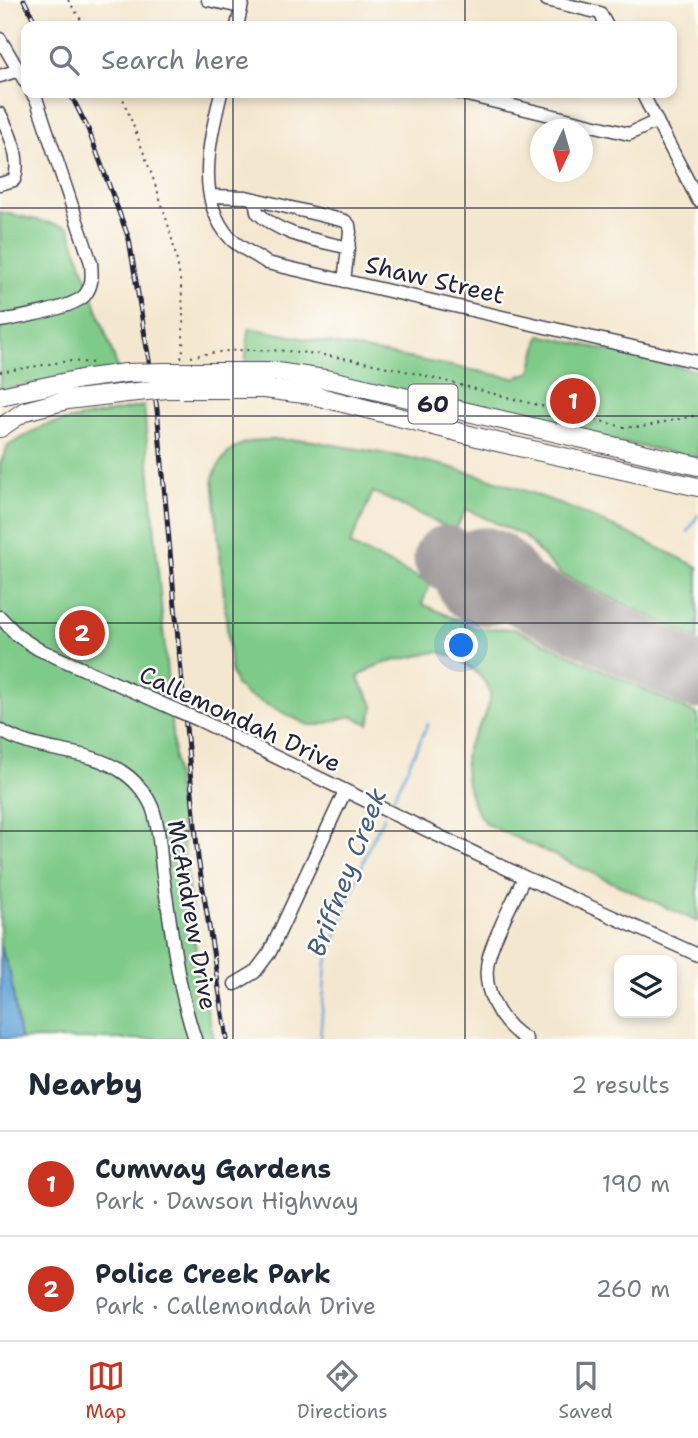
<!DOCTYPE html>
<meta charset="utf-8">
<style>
:root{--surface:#fff;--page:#f6f6f7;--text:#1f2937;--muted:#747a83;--line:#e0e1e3;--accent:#c8321e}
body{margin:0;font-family:"Shantell Sans",sans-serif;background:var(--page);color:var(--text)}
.controls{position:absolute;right:21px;bottom:21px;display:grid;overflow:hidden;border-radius:14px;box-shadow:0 4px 10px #0003}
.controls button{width:63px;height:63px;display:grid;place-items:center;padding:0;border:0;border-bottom:2px solid var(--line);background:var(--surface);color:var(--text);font:35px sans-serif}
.compass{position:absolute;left:530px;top:119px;width:63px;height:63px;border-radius:50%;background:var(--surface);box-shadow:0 4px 10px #0003;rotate:185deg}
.you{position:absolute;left:462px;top:646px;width:24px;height:24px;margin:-18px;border:5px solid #fff;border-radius:50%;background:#1a73e8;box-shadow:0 0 0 10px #1a73e833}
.badge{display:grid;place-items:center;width:46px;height:46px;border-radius:50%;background:var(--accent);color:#fff;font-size:23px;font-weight:700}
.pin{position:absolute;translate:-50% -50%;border:4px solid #fff;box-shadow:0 2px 7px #0006}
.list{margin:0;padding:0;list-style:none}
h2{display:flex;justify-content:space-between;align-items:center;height:91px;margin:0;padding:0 28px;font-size:30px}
h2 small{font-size:23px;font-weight:400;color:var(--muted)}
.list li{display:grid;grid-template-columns:46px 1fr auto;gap:21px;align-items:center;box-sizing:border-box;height:105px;padding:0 28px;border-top:2px solid var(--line)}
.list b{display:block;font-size:26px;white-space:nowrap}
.list p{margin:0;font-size:23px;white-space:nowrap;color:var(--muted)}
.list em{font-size:23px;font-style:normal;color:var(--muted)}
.icon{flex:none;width:38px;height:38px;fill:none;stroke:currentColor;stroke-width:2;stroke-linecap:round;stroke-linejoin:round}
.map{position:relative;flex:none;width:698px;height:1039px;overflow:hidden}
.search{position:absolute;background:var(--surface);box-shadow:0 4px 10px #0003;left:21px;right:21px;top:21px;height:77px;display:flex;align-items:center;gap:18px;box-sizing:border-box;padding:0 24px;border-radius:14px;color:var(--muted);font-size:26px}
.sheet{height:301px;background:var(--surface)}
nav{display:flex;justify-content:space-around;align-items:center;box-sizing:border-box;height:98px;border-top:2px solid var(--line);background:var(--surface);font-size:19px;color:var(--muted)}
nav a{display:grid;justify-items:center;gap:4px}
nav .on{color:var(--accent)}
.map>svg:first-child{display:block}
.green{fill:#7eca88;stroke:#507662;stroke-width:2}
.water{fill:#65a5d8;stroke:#44648a;stroke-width:2}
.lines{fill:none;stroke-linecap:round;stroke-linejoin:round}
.stream{stroke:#65a5d8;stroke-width:2.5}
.taxiway{stroke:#8b8485;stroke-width:26}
.runway{stroke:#8b8485;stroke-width:65}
.minor-casing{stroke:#424051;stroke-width:15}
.highway-casing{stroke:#424051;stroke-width:20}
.path{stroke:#424051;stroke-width:2;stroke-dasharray:2 5;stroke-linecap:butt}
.minor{stroke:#fff;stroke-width:12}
.highway{stroke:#fff;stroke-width:18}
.rail-casing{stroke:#22223b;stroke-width:5}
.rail{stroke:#fdfcf7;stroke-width:2.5;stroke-dasharray:8;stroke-linecap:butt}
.minor-bridge-casing{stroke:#424051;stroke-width:15;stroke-linecap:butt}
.highway-bridge-casing{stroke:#424051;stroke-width:20;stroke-linecap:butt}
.minor-bridge{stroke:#fff;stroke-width:12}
.highway-bridge{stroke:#fff;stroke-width:18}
.grid{fill:none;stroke:#22223b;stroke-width:2;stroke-opacity:0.55}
.labels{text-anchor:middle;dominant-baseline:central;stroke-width:5;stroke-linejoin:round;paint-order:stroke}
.shield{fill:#fdfcf7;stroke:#646373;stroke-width:2}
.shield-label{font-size:23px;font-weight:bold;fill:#22223b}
.street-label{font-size:24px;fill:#22223b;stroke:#fdfcf7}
.water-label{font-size:26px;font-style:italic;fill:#405d82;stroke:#fdfcf7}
</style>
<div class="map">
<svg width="698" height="1039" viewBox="0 0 698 1039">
<rect width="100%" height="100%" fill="#fdfcf7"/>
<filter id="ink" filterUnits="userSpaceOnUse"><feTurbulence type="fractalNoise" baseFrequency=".0143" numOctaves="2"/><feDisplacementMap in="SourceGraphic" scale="14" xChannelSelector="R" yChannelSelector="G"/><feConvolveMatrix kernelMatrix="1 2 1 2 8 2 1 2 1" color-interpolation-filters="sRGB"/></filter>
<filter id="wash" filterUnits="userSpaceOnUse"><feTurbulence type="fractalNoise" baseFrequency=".00686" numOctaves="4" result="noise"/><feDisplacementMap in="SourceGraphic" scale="28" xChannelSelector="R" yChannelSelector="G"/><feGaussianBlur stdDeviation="1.57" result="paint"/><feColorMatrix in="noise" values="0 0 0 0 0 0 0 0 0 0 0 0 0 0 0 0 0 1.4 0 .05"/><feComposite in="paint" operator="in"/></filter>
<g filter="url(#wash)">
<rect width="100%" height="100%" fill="#f4e7cf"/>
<!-- green -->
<path class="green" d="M0,212L69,227L118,369L0,390Z
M249,328L514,378L531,372L540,335L698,371V458L245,366Z
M144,406L178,802L199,976L214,1039H20L10,974L0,946V464L8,446L45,425Z
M307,440C354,449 403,455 449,467C537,490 618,527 698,567V639L560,574L524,536L466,509L455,531L373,492L350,545L430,583L422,604L475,628L515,629L698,715V922L486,824C469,805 459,767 469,743C476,729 488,715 490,699C493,679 456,654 438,652C433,652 427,654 422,655C401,660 373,662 358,678L374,706L369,724L351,716L320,725H308L245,694L236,685L231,671L213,478C230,431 265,441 307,440Z"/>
<!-- water -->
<path class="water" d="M0,946L10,974L20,1039H0Z"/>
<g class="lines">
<!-- stream -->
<path class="stream" d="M688,532L698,515
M389,807L428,724
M320,1039L326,964L368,849L384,816"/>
<!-- taxiway -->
<path class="taxiway" d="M555,609C543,593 521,557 505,547C462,519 424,587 469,609C490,619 511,603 532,604C552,604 583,623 602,631"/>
<!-- runway -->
<path class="runway" d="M446,558L698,677"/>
</g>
</g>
<g filter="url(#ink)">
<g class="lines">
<!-- minor casing -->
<g class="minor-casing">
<path id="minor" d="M208,0L241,7
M547,0L600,13L607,26
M237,26L243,0
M0,39L26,83
M0,76L19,70
M221,93C210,140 194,199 231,239C240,248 256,255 267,263L698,362
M459,93L629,134L657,121
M642,93L698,200
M0,114C9,131 22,161 14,180L0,184
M210,196L246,197L345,221L349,225L350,232L344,281
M255,199L257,212C281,236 317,240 349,248
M0,321C18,318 74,308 85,295C93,285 92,275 91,263L37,101L32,93
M0,617L18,636L38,649L176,710
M199,720L524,877L698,955
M0,730C36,754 85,747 121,771C134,779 146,793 152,807C160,828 160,854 163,876C172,931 177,986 195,1039
M524,877C513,903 497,929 489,956C480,988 499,1023 526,1039
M235,984L255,972L270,952L345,791"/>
</g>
<!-- highway casing -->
<g class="highway-casing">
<path id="highway" d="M164,372H277L331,380L698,466
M167,389H264L312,395L497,442L698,487
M0,396L81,379L126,373
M0,428L25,411L67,400L127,393"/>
</g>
<!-- path -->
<path class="path" d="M68,0L85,26
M121,93C149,170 186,248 183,332C183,341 184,351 181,358
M191,357C281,335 399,369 487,392C532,404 578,415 623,427H642L698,415
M0,372L68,361L96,363"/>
<!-- minor -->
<use href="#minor" class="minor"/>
<!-- highway -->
<use href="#highway" class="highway"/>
<!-- rail casing -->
<g class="rail-casing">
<path id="rail" d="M24,0L37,26
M70,93L88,129L129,239L157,409L198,858L227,1039"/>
</g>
<!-- rail -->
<use href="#rail" class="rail"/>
<!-- minor-bridge casing -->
<g class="minor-bridge-casing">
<path id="minor-bridge" d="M176,710L199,720"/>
</g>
<!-- highway-bridge casing -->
<g class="highway-bridge-casing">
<path id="highway-bridge" d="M126,373L164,372
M127,393L167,389"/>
</g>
<!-- minor-bridge -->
<use href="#minor-bridge" class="minor-bridge"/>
<!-- highway-bridge -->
<use href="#highway-bridge" class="highway-bridge"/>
</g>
</g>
<!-- grid -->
<path class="grid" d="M233,0V26M465,0V26M233,93V1039M465,93V1039M0,208H698M0,416H698M0,623H698M0,831H698"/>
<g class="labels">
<!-- shield labels -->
<rect class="shield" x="408.5" y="384.5" width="49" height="39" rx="5"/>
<g class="shield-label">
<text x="433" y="404">60</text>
</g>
<!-- street labels -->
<g class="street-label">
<text transform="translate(435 280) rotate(13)">Shaw Street</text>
<text transform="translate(240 719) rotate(25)">Callemondah Drive</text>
<text transform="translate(192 915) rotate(80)">McAndrew Drive</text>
</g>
<!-- water labels -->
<g class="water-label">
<text transform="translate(346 872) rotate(-69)">Briffney Creek</text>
</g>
</g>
</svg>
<div class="controls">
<button><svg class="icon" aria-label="layers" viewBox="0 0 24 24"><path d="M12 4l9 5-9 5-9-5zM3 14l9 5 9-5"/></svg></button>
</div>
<svg class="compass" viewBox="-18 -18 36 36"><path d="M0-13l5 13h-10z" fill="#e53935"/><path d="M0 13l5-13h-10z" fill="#747a83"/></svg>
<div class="you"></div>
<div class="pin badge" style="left:573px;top:401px">1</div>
<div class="pin badge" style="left:82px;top:633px">2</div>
<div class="search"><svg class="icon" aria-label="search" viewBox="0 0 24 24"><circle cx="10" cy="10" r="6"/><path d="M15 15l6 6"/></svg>Search here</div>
</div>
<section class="sheet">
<h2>Nearby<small>2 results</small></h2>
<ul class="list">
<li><span class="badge">1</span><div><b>Cumway Gardens</b><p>Park · Dawson Highway</p></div><em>190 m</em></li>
<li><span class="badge">2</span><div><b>Police Creek Park</b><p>Park · Callemondah Drive</p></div><em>260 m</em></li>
</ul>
</section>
<nav>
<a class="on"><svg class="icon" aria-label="map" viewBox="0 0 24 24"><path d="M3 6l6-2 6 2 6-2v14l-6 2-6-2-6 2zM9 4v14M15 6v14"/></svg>Map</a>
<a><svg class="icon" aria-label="directions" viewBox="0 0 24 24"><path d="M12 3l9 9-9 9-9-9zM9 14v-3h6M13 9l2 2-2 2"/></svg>Directions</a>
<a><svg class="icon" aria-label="saved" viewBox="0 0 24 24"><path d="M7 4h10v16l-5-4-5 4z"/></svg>Saved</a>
</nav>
